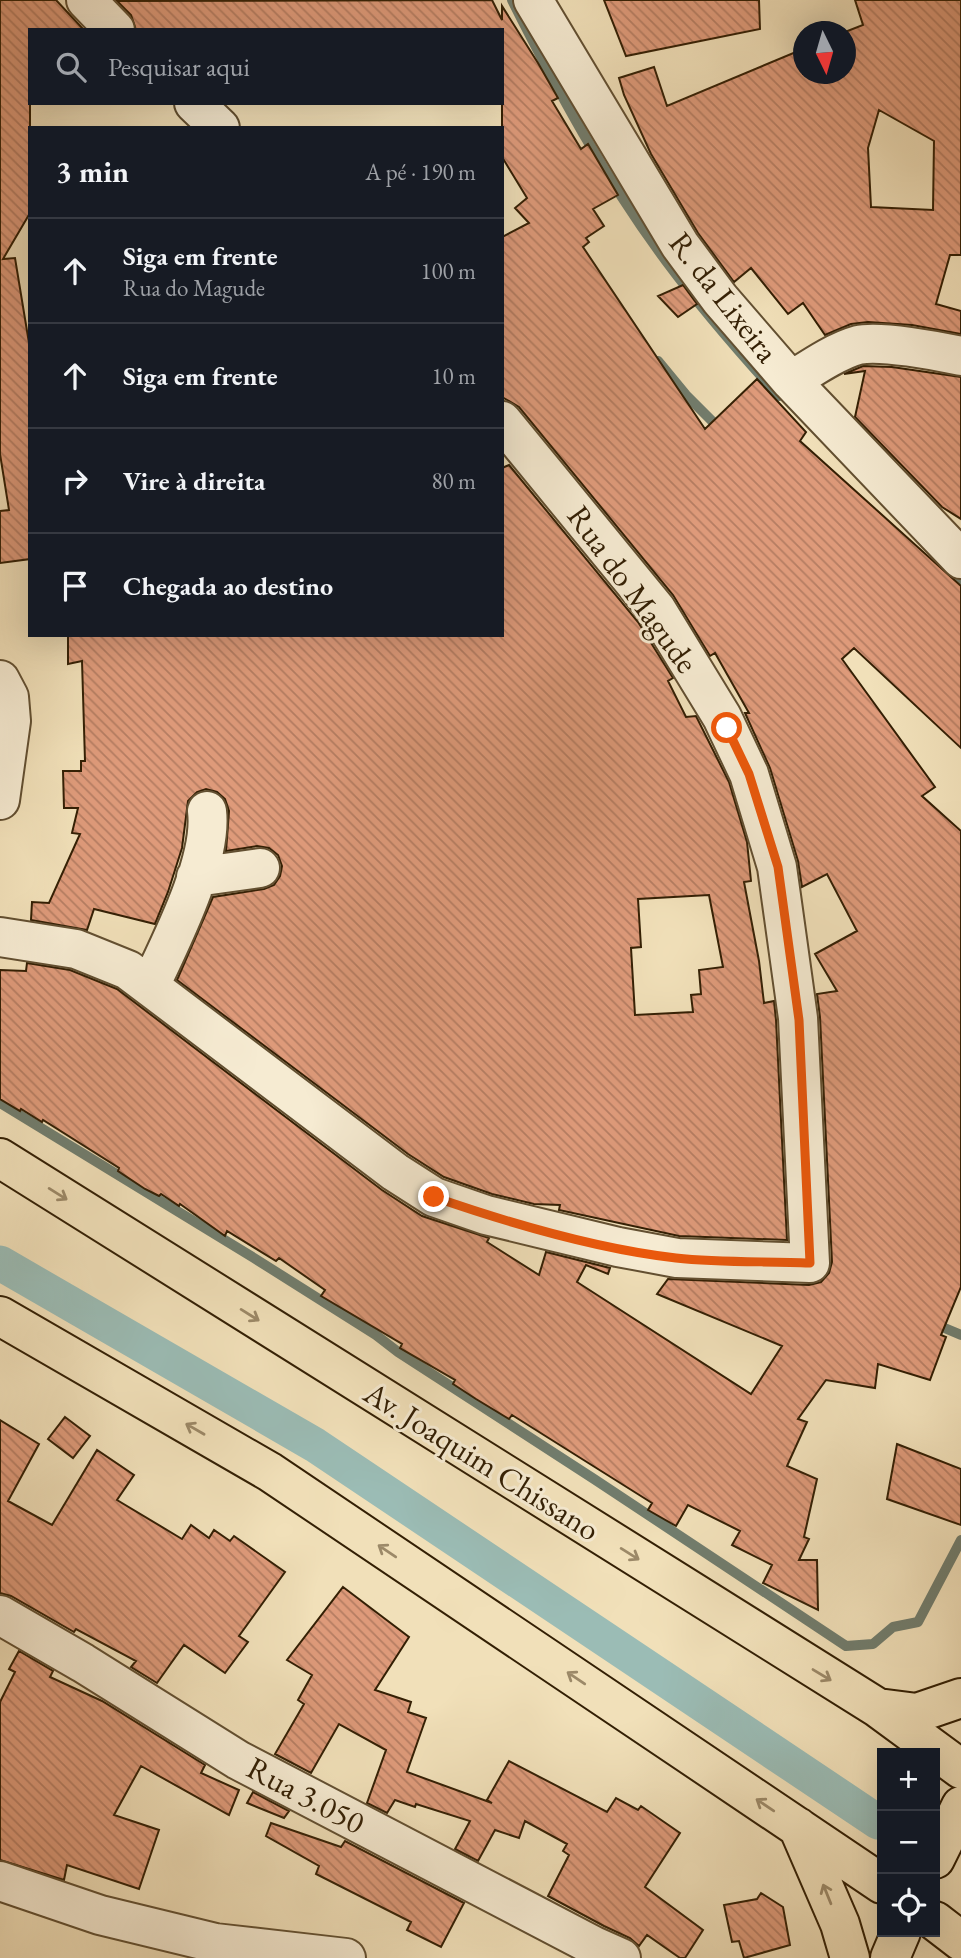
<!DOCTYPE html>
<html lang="pt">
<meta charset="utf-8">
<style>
:root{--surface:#171b24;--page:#242831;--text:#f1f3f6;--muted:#9ea1a6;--line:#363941}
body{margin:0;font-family:"EB Garamond",serif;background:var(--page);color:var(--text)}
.controls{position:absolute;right:21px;bottom:21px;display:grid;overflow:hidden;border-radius:0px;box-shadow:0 7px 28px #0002}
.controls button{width:63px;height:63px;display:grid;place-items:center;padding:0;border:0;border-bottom:2px solid var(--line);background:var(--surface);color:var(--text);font:35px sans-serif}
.compass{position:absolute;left:793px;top:21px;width:63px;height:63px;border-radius:50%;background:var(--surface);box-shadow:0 7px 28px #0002;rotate:175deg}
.stop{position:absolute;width:21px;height:21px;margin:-16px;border:5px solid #ea580c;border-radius:50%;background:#fff}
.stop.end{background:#ea580c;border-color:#fff;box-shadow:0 2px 7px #0008}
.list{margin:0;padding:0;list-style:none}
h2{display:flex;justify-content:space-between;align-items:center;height:91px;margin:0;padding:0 28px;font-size:30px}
h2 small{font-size:23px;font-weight:400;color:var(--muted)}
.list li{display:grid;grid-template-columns:46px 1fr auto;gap:21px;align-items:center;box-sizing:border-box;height:105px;padding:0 28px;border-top:2px solid var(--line)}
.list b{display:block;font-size:26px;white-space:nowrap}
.list p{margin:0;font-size:23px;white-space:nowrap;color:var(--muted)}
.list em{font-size:23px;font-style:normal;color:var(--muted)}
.icon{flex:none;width:38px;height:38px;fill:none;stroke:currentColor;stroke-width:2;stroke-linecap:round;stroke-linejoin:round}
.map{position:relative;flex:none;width:961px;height:1958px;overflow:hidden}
.search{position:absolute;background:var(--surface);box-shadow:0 7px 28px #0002;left:28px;top:28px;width:476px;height:77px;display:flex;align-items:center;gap:18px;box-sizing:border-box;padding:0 24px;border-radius:0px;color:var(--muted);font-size:26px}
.panel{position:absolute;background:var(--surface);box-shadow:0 7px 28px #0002;left:28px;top:126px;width:476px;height:511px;border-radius:0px}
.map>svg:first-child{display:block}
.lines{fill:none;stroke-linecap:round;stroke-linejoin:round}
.stream{stroke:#717d6e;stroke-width:10}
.canal{stroke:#9bbcb5;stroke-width:35}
.building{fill:url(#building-back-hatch);stroke:#331f04;stroke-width:2;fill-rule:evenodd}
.minor-casing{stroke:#624f31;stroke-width:42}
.major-casing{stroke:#331f04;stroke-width:42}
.minor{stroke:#f6ebd2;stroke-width:38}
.major{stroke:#f1e0b9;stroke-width:38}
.oneway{stroke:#9c8968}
.route{stroke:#ea580c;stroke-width:9}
.labels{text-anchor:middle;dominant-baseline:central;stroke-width:6;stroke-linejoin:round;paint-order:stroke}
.street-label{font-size:32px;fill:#331f04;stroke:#f6ebd2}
</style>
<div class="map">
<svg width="961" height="1958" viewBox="0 0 961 1958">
<defs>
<pattern id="building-back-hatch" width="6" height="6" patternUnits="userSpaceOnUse" patternTransform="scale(1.75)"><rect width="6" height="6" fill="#de9a7a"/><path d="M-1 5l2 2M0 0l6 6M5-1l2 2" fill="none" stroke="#b57d62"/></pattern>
</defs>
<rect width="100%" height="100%" fill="#f1e0b9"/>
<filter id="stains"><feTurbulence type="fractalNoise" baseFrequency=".00286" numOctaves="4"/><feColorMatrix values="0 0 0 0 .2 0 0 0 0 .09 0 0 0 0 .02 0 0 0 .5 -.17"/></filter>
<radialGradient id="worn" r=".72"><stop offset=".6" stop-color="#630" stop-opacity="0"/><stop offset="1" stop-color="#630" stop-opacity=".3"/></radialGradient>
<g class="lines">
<!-- stream -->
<path class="stream" d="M512,0C557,90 606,180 666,261C701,308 739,352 779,396
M658,361L686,395L721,430
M948,569L961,581
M0,1103L254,1258L376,1335L398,1352L594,1479L846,1646L873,1644L893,1627L918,1622L961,1540
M935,1324L961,1335"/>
<!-- canal -->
<path class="canal" d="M0,1263L315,1445L878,1822"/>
</g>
<!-- building -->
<path class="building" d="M0,0H56L84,30H30V213L3,259L15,258L30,349V559L0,563V511L9,510L0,454Z
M492,0L502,20V6L538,63L558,98L552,101L581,149L588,144L618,195L593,209L604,226L586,238L589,242L583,247L705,429L757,379L806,432L800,441L961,586V748L854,648L842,659L935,787L922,796L961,831V1287L941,1335L946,1337L930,1380L878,1364L875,1388L826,1380L798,1419L807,1422L787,1466L817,1479L804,1537L809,1539L799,1560H817L818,1610L763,1583L772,1565L732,1545L740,1531L688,1505L676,1526L648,1510L652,1503L512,1415L509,1419L476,1399L453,1384L455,1380L400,1348L402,1344L321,1296L325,1290L279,1258L276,1261L227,1231L225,1236L180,1204L179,1206L161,1194L159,1196L145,1189L118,1171L119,1168L43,1120L42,1122L21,1109L20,1111L0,1099V970L26,971L27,963L70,970L117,989L382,1190L422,1216L489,1238L487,1242L539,1275L546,1252L610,1268L608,1274L586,1265L577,1282L751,1394L782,1346L657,1294L668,1279L809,1285L821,1282L829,1273L832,1262L820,1017L817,994L837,991L815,954L857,931L827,874L802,887L798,861L770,768L745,713H749L715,653L710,656L673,595L519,407L502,397V237L529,223L515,208L527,198L502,157V30H136L131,15L117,1Z
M604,0H759L760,29L626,56Z
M855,0H961V255H950L936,304L961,311V334L912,325L868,322L851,324L825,335L803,303L788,314L751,268L734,282L698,233L651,154L624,95L619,78L654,67L667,106L803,49V74H845V32L863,25ZM879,110L934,141L933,210L871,207L868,148Z
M683,285L697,304L678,317L658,296Z
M863,366L892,367L961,377V519L942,507L855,417L865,371L844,374Z
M509,465L638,622L673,678L668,681L686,717L696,716L729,782L747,842L751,881L744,882L759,961L764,1003L774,1001L776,1020L787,1240L679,1236L559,1210L560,1205L534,1204L492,1194L444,1177L408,1154L177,980L213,897L264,889L274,885L280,876L282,866L278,855L269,848L257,846L226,851L229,811L225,799L217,792L206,789L197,792L188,801L182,848L168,892L155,924L94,909L87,930L31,920L32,902L49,903L80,834L72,833L78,808H64L63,771H81V761H85L82,661L68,664V635H502V468ZM709,895L723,967L699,970L701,994L691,995L693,1012L635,1015L631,948L641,947L638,899Z
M65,1417L90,1436L73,1458L48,1439Z
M0,1420L39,1444L8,1501L52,1525L97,1450L134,1475L117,1500L182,1539L191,1525L209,1538L214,1530L230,1541L234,1536L285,1572L239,1636L248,1642L225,1673L184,1645L157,1683L131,1667L136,1661L76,1629L74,1632L11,1596L0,1593Z
M897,1444L961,1469V1525L887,1499Z
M343,1587L409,1637L375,1690L411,1702L408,1712L426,1718L407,1772L492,1803L487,1800L509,1761L607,1812L616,1798L638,1810L641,1806L680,1833L645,1887L703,1930L685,1958H680L647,1935L639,1946L630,1938L604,1926L548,1896L569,1855L563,1851L567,1844L525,1821L519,1838L495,1830L478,1861L455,1849L470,1821L416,1804L415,1807L395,1800L387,1813L367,1803L386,1750L339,1724L311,1773L275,1754L304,1704L298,1700L312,1675L287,1660Z
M19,1651L53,1671L50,1677L102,1701L205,1765L201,1773L239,1790L229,1815L141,1766L114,1815L159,1830L139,1889L67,1865L64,1880L0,1860V1702L15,1672L9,1669Z
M253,1792L289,1811L284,1818L247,1803Z
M271,1823L341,1847L345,1841L464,1903L441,1947L407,1930L411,1922L316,1874L319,1866L266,1836Z
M761,1893L783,1907L790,1945L744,1958L739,1941L732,1942L724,1905L757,1899Z"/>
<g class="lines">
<!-- minor casing -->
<g class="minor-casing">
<path id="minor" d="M86,0L115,30
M533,0L680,245L720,299L791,381L961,559
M194,103L220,128
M791,381C810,369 836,351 858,345C880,340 938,351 961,356
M0,680L9,697L11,721L0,800
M196,877L260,868
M0,937L76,949L128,970L395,1172L434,1197L486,1215L618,1247L677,1258L810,1263L798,1018L777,867L749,774L722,717L656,609L502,421
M150,986C171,941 213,860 207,811
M0,1615L83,1663L238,1760L594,1946L621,1958
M0,1881L100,1915L215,1943L346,1958"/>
</g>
<!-- major casing -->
<g class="major-casing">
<path id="major" d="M0,1158L878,1708L961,1769
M0,1316L270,1472L882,1884
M878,1708L917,1713L961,1698
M798,1827L840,1924L850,1958
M935,1859L961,1806
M935,1921L961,1941
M890,1958L901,1932"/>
</g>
<!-- minor -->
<use href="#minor" class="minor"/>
<!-- major -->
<use href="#major" class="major"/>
</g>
<!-- one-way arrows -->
<defs><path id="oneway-shaft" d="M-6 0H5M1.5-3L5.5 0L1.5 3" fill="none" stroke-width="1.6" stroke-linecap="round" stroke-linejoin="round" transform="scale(1.75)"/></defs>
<g class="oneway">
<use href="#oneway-shaft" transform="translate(58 1194) rotate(32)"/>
<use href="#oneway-shaft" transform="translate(250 1315) rotate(32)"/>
<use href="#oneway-shaft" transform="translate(195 1429) rotate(-150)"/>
<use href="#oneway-shaft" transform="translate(387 1551) rotate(-146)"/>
<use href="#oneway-shaft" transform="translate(630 1554) rotate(32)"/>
<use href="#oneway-shaft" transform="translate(822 1675) rotate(31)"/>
<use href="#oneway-shaft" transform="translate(576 1678) rotate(-146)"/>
<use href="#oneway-shaft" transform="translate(765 1805) rotate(-146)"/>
<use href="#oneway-shaft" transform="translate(827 1894) rotate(-112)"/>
</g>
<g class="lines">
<!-- route -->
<path class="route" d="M434,1197C509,1223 597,1249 676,1258C720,1263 766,1261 810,1263L799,1020L778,867L749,774L727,728"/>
</g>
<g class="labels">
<!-- street labels -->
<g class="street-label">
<text transform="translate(724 297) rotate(52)">R. da Lixeira</text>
<text transform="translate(633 589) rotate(54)">Rua do Magude</text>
<text transform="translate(482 1461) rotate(32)">Av. Joaquim Chissano</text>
<text transform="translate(306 1795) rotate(28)">Rua 3.050</text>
</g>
</g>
<rect width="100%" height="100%" filter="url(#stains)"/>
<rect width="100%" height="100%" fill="url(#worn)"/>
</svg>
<div class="controls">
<button>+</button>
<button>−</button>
<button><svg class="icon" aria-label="locate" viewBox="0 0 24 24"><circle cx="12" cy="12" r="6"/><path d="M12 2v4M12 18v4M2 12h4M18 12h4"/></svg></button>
</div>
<svg class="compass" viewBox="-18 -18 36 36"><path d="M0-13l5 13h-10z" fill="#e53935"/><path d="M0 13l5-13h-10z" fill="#9ea1a6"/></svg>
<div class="stop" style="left:727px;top:728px"></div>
<div class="stop end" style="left:434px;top:1197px"></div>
<div class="search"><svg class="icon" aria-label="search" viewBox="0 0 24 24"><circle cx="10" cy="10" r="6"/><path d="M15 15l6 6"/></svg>Pesquisar aqui</div>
<section class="panel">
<h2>3 min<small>A pé · 190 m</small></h2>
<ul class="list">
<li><svg class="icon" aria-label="ahead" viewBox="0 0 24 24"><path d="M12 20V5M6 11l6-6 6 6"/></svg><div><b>Siga em frente</b><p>Rua do Magude</p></div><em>100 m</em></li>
<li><svg class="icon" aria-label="ahead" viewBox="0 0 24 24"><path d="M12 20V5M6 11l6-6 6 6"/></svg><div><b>Siga em frente</b></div><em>10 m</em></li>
<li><svg class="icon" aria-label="right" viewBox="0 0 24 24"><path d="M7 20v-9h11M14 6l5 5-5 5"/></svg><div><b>Vire à direita</b></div><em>80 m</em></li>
<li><svg class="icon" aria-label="arrive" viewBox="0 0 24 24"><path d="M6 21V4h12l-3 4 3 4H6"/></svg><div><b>Chegada ao destino</b></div></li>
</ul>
</section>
</div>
